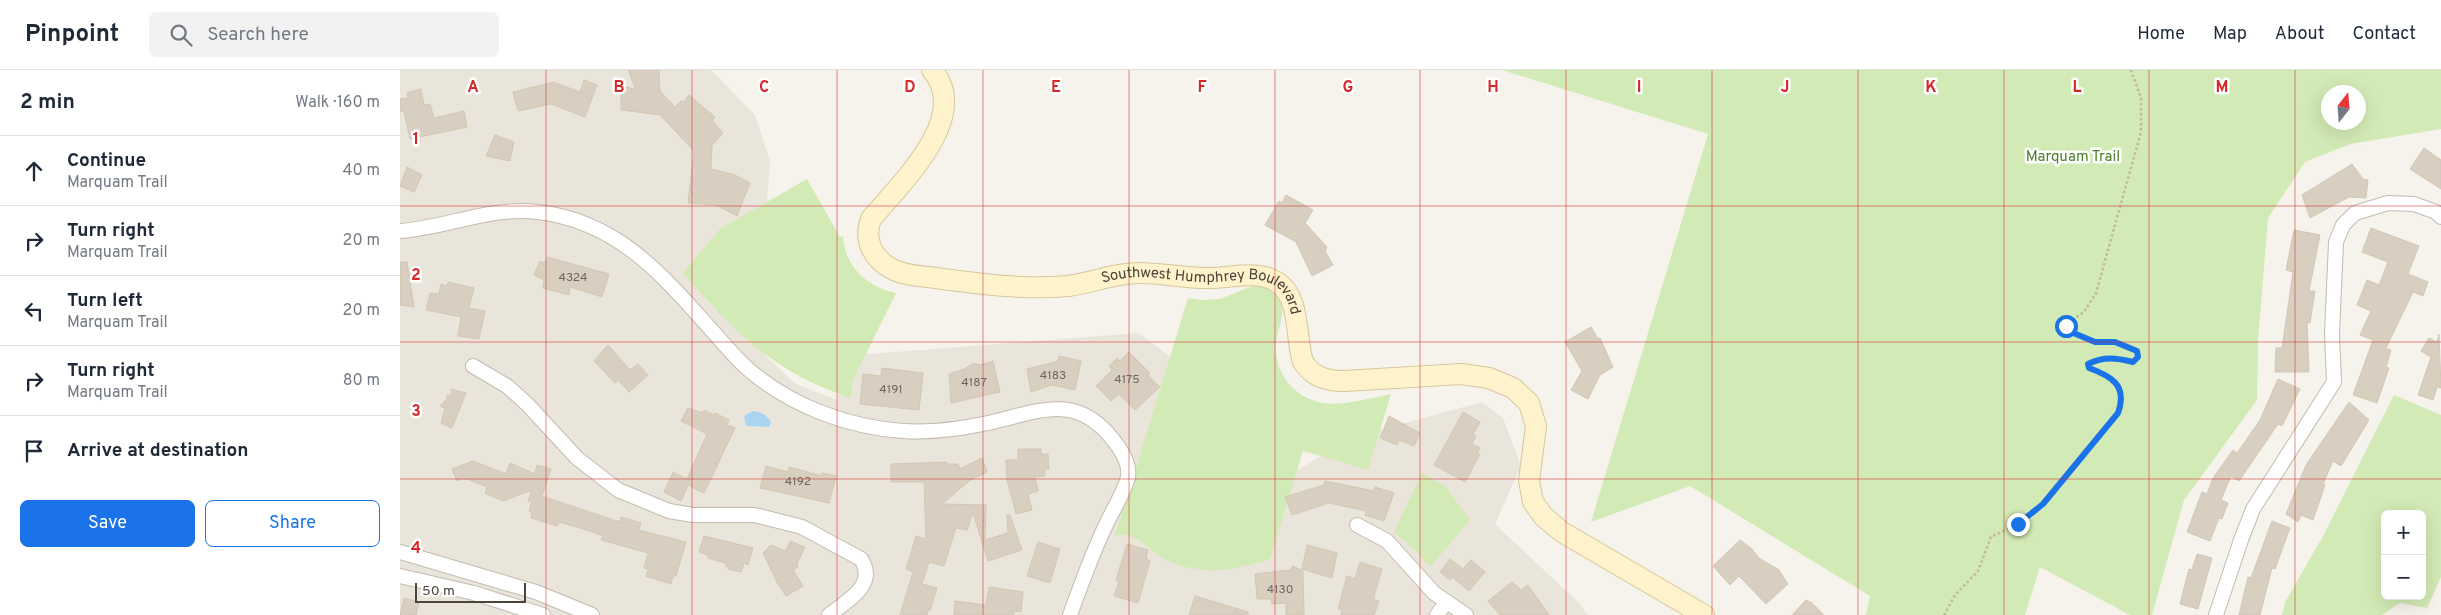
<!DOCTYPE html>
<meta charset="utf-8">
<style>
:root{--surface:#fff;--page:#f2f2f3;--text:#1f2937;--muted:#747a83;--line:#e0e1e3;--accent:#1a73e8}
body{margin:0;font-family:Overpass,sans-serif;background:var(--page);color:var(--text)}
.controls{position:absolute;right:15px;bottom:15px;display:grid;overflow:hidden;border-radius:8px;box-shadow:0 5px 20px #0002}
.controls button{width:45px;height:45px;display:grid;place-items:center;padding:0;border:0;border-bottom:1px solid var(--line);background:var(--surface);color:var(--text);font:25px sans-serif}
.compass{position:absolute;left:1921px;top:15px;width:45px;height:45px;border-radius:50%;background:var(--surface);box-shadow:0 5px 20px #0002;rotate:17deg}
.scale{position:absolute;left:15px;bottom:12px;width:111px;box-sizing:border-box;padding-left:5px;border:2px solid #4b4439;border-top:0;font-size:14px;line-height:18px;white-space:nowrap;color:#4b4439;-webkit-text-stroke:4px #fff;paint-order:stroke}
.stop{position:absolute;width:15px;height:15px;margin:-11px;border:4px solid #1a73e8;border-radius:50%;background:#fff}
.stop.end{background:#1a73e8;border-color:#fff;box-shadow:0 1px 5px #0008}
.list{margin:0;padding:0;list-style:none}
h2{display:flex;justify-content:space-between;align-items:center;height:65px;margin:0;padding:0 20px;font-size:21px}
h2 small{font-size:16px;font-weight:400;color:var(--muted)}
.list li{display:grid;grid-template-columns:32px 1fr auto;gap:15px;align-items:center;box-sizing:border-box;height:70px;padding:0 20px;border-top:1px solid var(--line)}
.list b{display:block;font-size:19px;white-space:nowrap}
.list p{margin:0;font-size:16px;white-space:nowrap;color:var(--muted)}
.list em{font-size:16px;font-style:normal;color:var(--muted)}
.actions{display:flex;gap:10px;padding:15px 20px}
.actions a{flex:1;padding:11px 0;border:1px solid var(--accent);border-radius:8px;text-align:center;font-size:18px;color:var(--accent)}
.actions .main{background:var(--accent);color:#fff}
.icon{flex:none;width:28px;height:28px;fill:none;stroke:currentColor;stroke-width:2;stroke-linecap:round;stroke-linejoin:round}
.map{position:relative;flex:none;width:2041px;height:545px;overflow:hidden}
header{display:flex;align-items:center;gap:30px;box-sizing:border-box;height:70px;padding:0 25px;background:var(--surface);border-bottom:1px solid var(--line)}
header strong{font-size:24px}
nav{display:flex;gap:28px;margin-inline-start:auto;font-size:18px}
.search{width:350px;height:45px;background:var(--page);display:flex;align-items:center;gap:12px;box-sizing:border-box;padding:0 18px;border-radius:8px;color:var(--muted);font-size:19px}
main{display:flex}
aside{flex:1;background:var(--surface)}
.map>svg:first-child{display:block}
.residential{fill:#eae5da}
.green{fill:#d2eab5;fill-rule:evenodd}
.water{fill:#a9d4f2}
.building{fill:#d8cfc1;stroke:#d3c7b4}
.lines{fill:none;stroke-linecap:round;stroke-linejoin:round}
.street-casing{stroke:#c2bbae;stroke-width:16}
.secondary-casing{stroke:#d6c79b;stroke-width:22}
.path{stroke:#c4b79f;stroke-width:2.5;stroke-dasharray:2.5 2.5;stroke-linecap:butt}
.street{stroke:#fff;stroke-width:14}
.secondary{stroke:#fff3cd;stroke-width:20}
.route{stroke:#1a73e8;stroke-width:6}
.grid{fill:none;stroke:#d62828;stroke-width:1;stroke-opacity:0.55}
.labels{text-anchor:middle;dominant-baseline:central;stroke-width:5;stroke-linejoin:round;paint-order:stroke}
.number-label{font-size:12px;fill:#6e675b}
.park-label{font-size:15px;fill:#4a7f2a;stroke:#fff}
.street-label{font-size:15px;fill:#4b4439;stroke:#fff}
.grid-label{font-size:16px;text-anchor:middle;font-weight:bold;fill:#d62828;stroke:#fff;stroke-width:5;stroke-linejoin:round;paint-order:stroke}
</style>
<header>
<strong>Pinpoint</strong>
<div class="search"><svg class="icon" aria-label="search" viewBox="0 0 24 24"><circle cx="10" cy="10" r="6"/><path d="M15 15l6 6"/></svg>Search here</div>
<nav><a>Home</a><a>Map</a><a>About</a><a>Contact</a></nav>
</header>
<main>
<aside>
<h2>2 min<small>Walk · 160 m</small></h2>
<ul class="list">
<li><svg class="icon" aria-label="ahead" viewBox="0 0 24 24"><path d="M12 20V5M6 11l6-6 6 6"/></svg><div><b>Continue</b><p>Marquam Trail</p></div><em>40 m</em></li>
<li><svg class="icon" aria-label="right" viewBox="0 0 24 24"><path d="M7 20v-9h11M14 6l5 5-5 5"/></svg><div><b>Turn right</b><p>Marquam Trail</p></div><em>20 m</em></li>
<li><svg class="icon" aria-label="left" viewBox="0 0 24 24"><path d="M17 20v-9H6M10 6l-5 5 5 5"/></svg><div><b>Turn left</b><p>Marquam Trail</p></div><em>20 m</em></li>
<li><svg class="icon" aria-label="right" viewBox="0 0 24 24"><path d="M7 20v-9h11M14 6l5 5-5 5"/></svg><div><b>Turn right</b><p>Marquam Trail</p></div><em>80 m</em></li>
<li><svg class="icon" aria-label="arrive" viewBox="0 0 24 24"><path d="M6 21V4h12l-3 4 3 4H6"/></svg><div><b>Arrive at destination</b></div></li>
</ul>
<div class="actions"><a class="main">Save</a><a>Share</a></div>
</aside>
<div class="map">
<svg width="2041" height="545" viewBox="0 0 2041 545">
<rect width="100%" height="100%" fill="#f6f3ec"/>
<!-- residential -->
<path class="residential" d="M0,0H311L355,45L370,91L366,144L316,208L308,232L396,314L437,330L443,286L739,263L783,297L878,412L934,378L961,365L1082,332L1103,348L1121,396L1095,454L1179,533L1188,545H0Z"/>
<!-- green -->
<path class="green" d="M1102,0H2041V59L1950,74L1905,92L1868,148L1858,269L1857,330L1784,430L1752,545H1730L1640,497L1625,545H1466L1470,526L1290,416L1191,452L1308,64ZM1928,22H1958V52H1928Z
M407,109L440,167L443,166C445,197 467,217 496,223L452,312L451,328C372,302 337,264 283,203L320,159Z
M855,215C865,217 875,218 880,228C887,241 877,260 876,273C873,302 895,329 923,333C945,336 970,328 991,324L968,400L903,381L870,489C846,496 824,503 798,499C787,498 775,494 765,489C749,481 735,459 715,466L788,228L801,230L820,229Z
M1994,325L2041,345V507L2027,538L2000,533L1982,545H1882L1885,532L1922,468ZM1985,444H2022V526H1985Z
M1022,403L1045,416L1070,450L1030,497L1015,480L994,462Z"/>
<!-- water -->
<path class="water" d="M353,341C361,342 367,345 371,352L369,357L346,356L344,346Z"/>
<!-- building -->
<path class="building" d="M228,0H259L260,21L275,37L281,31L284,32L289,25L315,47L312,50L323,63L312,75L311,99L335,105L350,113L337,146L316,135L288,133L294,81L260,45L221,40V26L224,16L236,20Z
M184,10L197,15L185,47L151,34L118,41L113,22L153,12L180,22Z
M21,19L24,35L30,34L34,48L64,41L67,57L10,69L4,41L0,42V29L8,28L7,23Z
M95,65L114,72L110,91L86,86Z
M2024,78L2041,90V119L2010,99Z
M1952,94L1963,109L1968,110L1966,128L1949,127L1910,148L1902,125Z
M7,97L22,105L14,122L0,116Z
M886,125L913,140L905,153L927,177L925,181L933,195L912,206L896,172L865,155L879,131L882,133Z
M1971,158L2019,176L2008,204L2028,212L2023,226L2013,222L1986,278L1991,280L1986,297L1989,298L1977,333L1953,325L1973,270L1960,265L1971,241L1957,235L1967,210L1979,215L1988,192L1962,182Z
M1894,160L1920,165L1909,221H1915L1910,253L1907,252L1909,302H1875L1876,278H1882L1893,202L1886,200Z
M147,187L209,204L202,227L170,217L169,225L143,218L144,210L134,205L140,191L145,193Z
M0,192H7L14,237L0,235Z
M48,212L74,218L69,238L85,241L79,269L58,266L61,247L26,240L30,223L39,224L41,214L47,216Z
M1191,257L1198,269L1200,268L1213,297L1200,305L1188,329L1171,320L1182,301L1165,272Z
M2039,264L2041,318L2037,317L2033,330L2018,325L2031,287L2021,281L2029,268L2037,272Z
M208,275L230,300L238,294L248,305L229,322L218,310L215,313L194,291Z
M729,282L750,303L748,305L760,317L735,340L719,324L711,331L696,316L712,300L709,296L717,288L720,291Z
M659,286L681,291L675,320L652,315L631,322L627,299L658,291Z
M593,291L600,322L551,333L549,304L564,299L574,293L580,295Z
M482,298L523,303L519,340L460,334L463,304L481,306Z
M1878,309L1900,319L1882,356L1878,354L1839,411L1831,406L1821,430L1828,433L1822,449L1819,448L1810,471L1787,462L1802,422L1807,424L1813,408L1833,380L1837,383L1860,350Z
M51,319L66,323L52,358L41,353L45,338L40,336L47,329V325H52Z
M1949,332L1969,350L1941,396L1933,391L1923,414L1925,415L1913,450L1901,445L1898,452L1886,444L1906,395Z
M288,338L303,343L304,340L314,345L315,343L329,350L327,355L335,358L304,423L288,415L281,431L264,422L273,402L287,409L307,364L281,351Z
M1063,342L1080,352L1073,364L1076,366L1072,374L1080,378L1077,383L1080,384L1065,412L1034,395Z
M989,346L1020,363L1014,376L999,370L997,375L980,368Z
M618,379H641V384H648L649,399H645V406L635,407L638,421L628,424L632,440L616,444L607,410L606,390H618Z
M582,388L587,402L569,411L542,434L586,435L585,470L608,463L607,445H610L622,480L588,491L573,443L567,460L556,458L544,496L529,492L522,514L537,518L530,541L528,540L527,545H500L513,502L506,499L516,466L526,469L524,412H491V394L547,392L546,394H558L560,399Z
M73,391L106,404L110,393L135,404L137,395L151,399L142,426L220,452L221,447L241,453L239,460L286,472L276,506H273L271,514L246,506L248,499L244,498L248,483L201,470L203,466L187,460L159,452L157,456L131,448L132,442L129,441L132,432L128,431L132,420L103,431L85,423L87,417L64,408L57,411L52,399Z
M366,396L388,402L389,397L422,406V403L436,406L429,433L360,418Z
M925,411L974,421L975,417L994,423L984,451L965,445L967,441L929,433L892,445L885,427L924,415Z
M1872,451L1890,458L1875,499L1872,498L1860,545H1839L1848,507L1851,508Z
M304,466L353,478L348,495L344,493L341,502L328,499L325,493L308,488V485L299,482Z
M1340,470L1351,478L1359,488L1379,500L1388,514L1366,534L1339,506L1330,515L1313,496Z
M390,471L405,477L397,494L398,497L393,500L403,516L386,526L378,514L363,483L371,475L386,481Z
M638,472L660,479L650,513L627,506Z
M727,474L748,480L746,489L750,491L738,533L714,526L719,511L716,510Z
M907,475L937,483L932,508L902,499Z
M1797,484L1812,488L1798,539L1780,534L1789,499L1792,500Z
M1050,489L1063,499L1071,490L1085,502L1069,521L1052,507L1050,510L1040,502Z
M960,492L982,499L974,526V530L979,531L974,545H941L942,540L938,539L947,506L955,509Z
M893,496L903,501L904,545H886V533L872,534L871,529H857L855,504L890,500Z
M1112,512L1121,520L1128,515L1149,545H1100L1088,531Z
M589,517L623,522L621,542L614,541V545H554L555,531L586,535Z
M795,526L848,542V545H789Z
M4,528L19,532L16,545H0Z
M1406,530L1412,533L1424,545H1392Z"/>
<g class="lines">
<!-- street casing -->
<g class="street-casing">
<path id="street" d="M0,161C46,158 91,136 138,142C215,151 259,201 307,255C321,270 333,286 348,299C391,336 447,357 503,361C531,363 560,359 588,353C638,342 676,321 714,371C722,381 730,394 728,407C725,421 711,443 705,457C691,486 681,515 670,545
M73,296L107,316L127,334L177,388L218,420L269,441L293,445H355L402,457L461,489C478,515 447,531 429,545
M957,455L987,471L1034,523L1066,545
M0,482L136,522L192,545
M0,506L74,523L143,545
M1037,545L1046,532
M1816,545L1841,470L1853,439L1934,312L1932,263L1936,172L1943,155L1955,143L1988,133L2014,134L2036,142L2041,147"/>
</g>
<!-- secondary casing -->
<g class="secondary-casing">
<g id="secondary">
<path id="s1" d="M532,0C573,47 499,115 471,149C463,170 473,189 492,199C505,206 522,206 536,208C579,214 625,220 668,216C692,213 714,203 739,203C761,203 784,208 806,208C829,209 856,199 877,212C901,227 895,267 903,292C913,307 926,311 944,311L1061,304L1089,308L1113,318L1129,333L1136,356L1129,411L1133,432L1144,447L1162,462L1304,545"/>
</g>
</g>
<!-- path -->
<path class="path" d="M1544,545L1555,525L1578,501L1591,467L1618,454L1636,441L1717,345C1731,317 1711,307 1689,298L1688,294C1704,286 1717,288 1733,292L1738,287L1737,281C1718,268 1717,275 1699,273C1690,272 1669,261 1666,254L1684,242L1696,223L1741,62V28L1731,0"/>
<!-- street -->
<use href="#street" class="street"/>
<!-- secondary -->
<use href="#secondary" class="secondary"/>
</g>
<g class="lines">
<!-- route -->
<path class="route" d="M1618,454L1643,434L1718,343C1728,315 1711,306 1689,298L1688,294C1704,286 1717,288 1733,292L1738,287L1737,281L1715,272H1695L1671,262L1666,256"/>
</g>
<!-- grid -->
<path class="grid" d="M146,0V545M292,0V545M437,0V545M583,0V545M729,0V545M875,0V545M1020,0V545M1166,0V545M1312,0V545M1458,0V545M1604,0V545M1749,0V545M1895,0V545M0,136H2041M0,272H2041M0,409H2041"/>
<g class="labels">
<!-- number labels -->
<g class="number-label">
<text x="173" y="208">4324</text>
<text x="653" y="306">4183</text>
<text x="727" y="310">4175</text>
<text x="574" y="313">4187</text>
<text x="491" y="320">4191</text>
<text x="398" y="412">4192</text>
<text x="880" y="520">4130</text>
</g>
<!-- park labels -->
<g class="park-label">
<text x="1673" y="87">Marquam Trail</text>
</g>
<!-- street labels -->
<g class="street-label">
<text stroke="none"><textPath href="#s1" startOffset="555">Southwest Humphrey Boulevard</textPath></text>
</g>
</g>
<g class="grid-label">
<text x="73" y="22">A</text>
<text x="219" y="22">B</text>
<text x="364" y="22">C</text>
<text x="510" y="22">D</text>
<text x="656" y="22">E</text>
<text x="802" y="22">F</text>
<text x="948" y="22">G</text>
<text x="1093" y="22">H</text>
<text x="1239" y="22">I</text>
<text x="1385" y="22">J</text>
<text x="1531" y="22">K</text>
<text x="1677" y="22">L</text>
<text x="1822" y="22">M</text>
<text x="16" y="74">1</text>
<text x="16" y="210">2</text>
<text x="16" y="346">3</text>
<text x="16" y="483">4</text>
</g>
</svg>
<div class="controls">
<button>+</button>
<button>−</button>
</div>
<svg class="compass" viewBox="-18 -18 36 36"><path d="M0-13l5 13h-10z" fill="#e53935"/><path d="M0 13l5-13h-10z" fill="#747a83"/></svg>
<div class="scale">50 m</div>
<div class="stop" style="left:1666px;top:256px"></div>
<div class="stop end" style="left:1618px;top:454px"></div>
</div>
</main>
